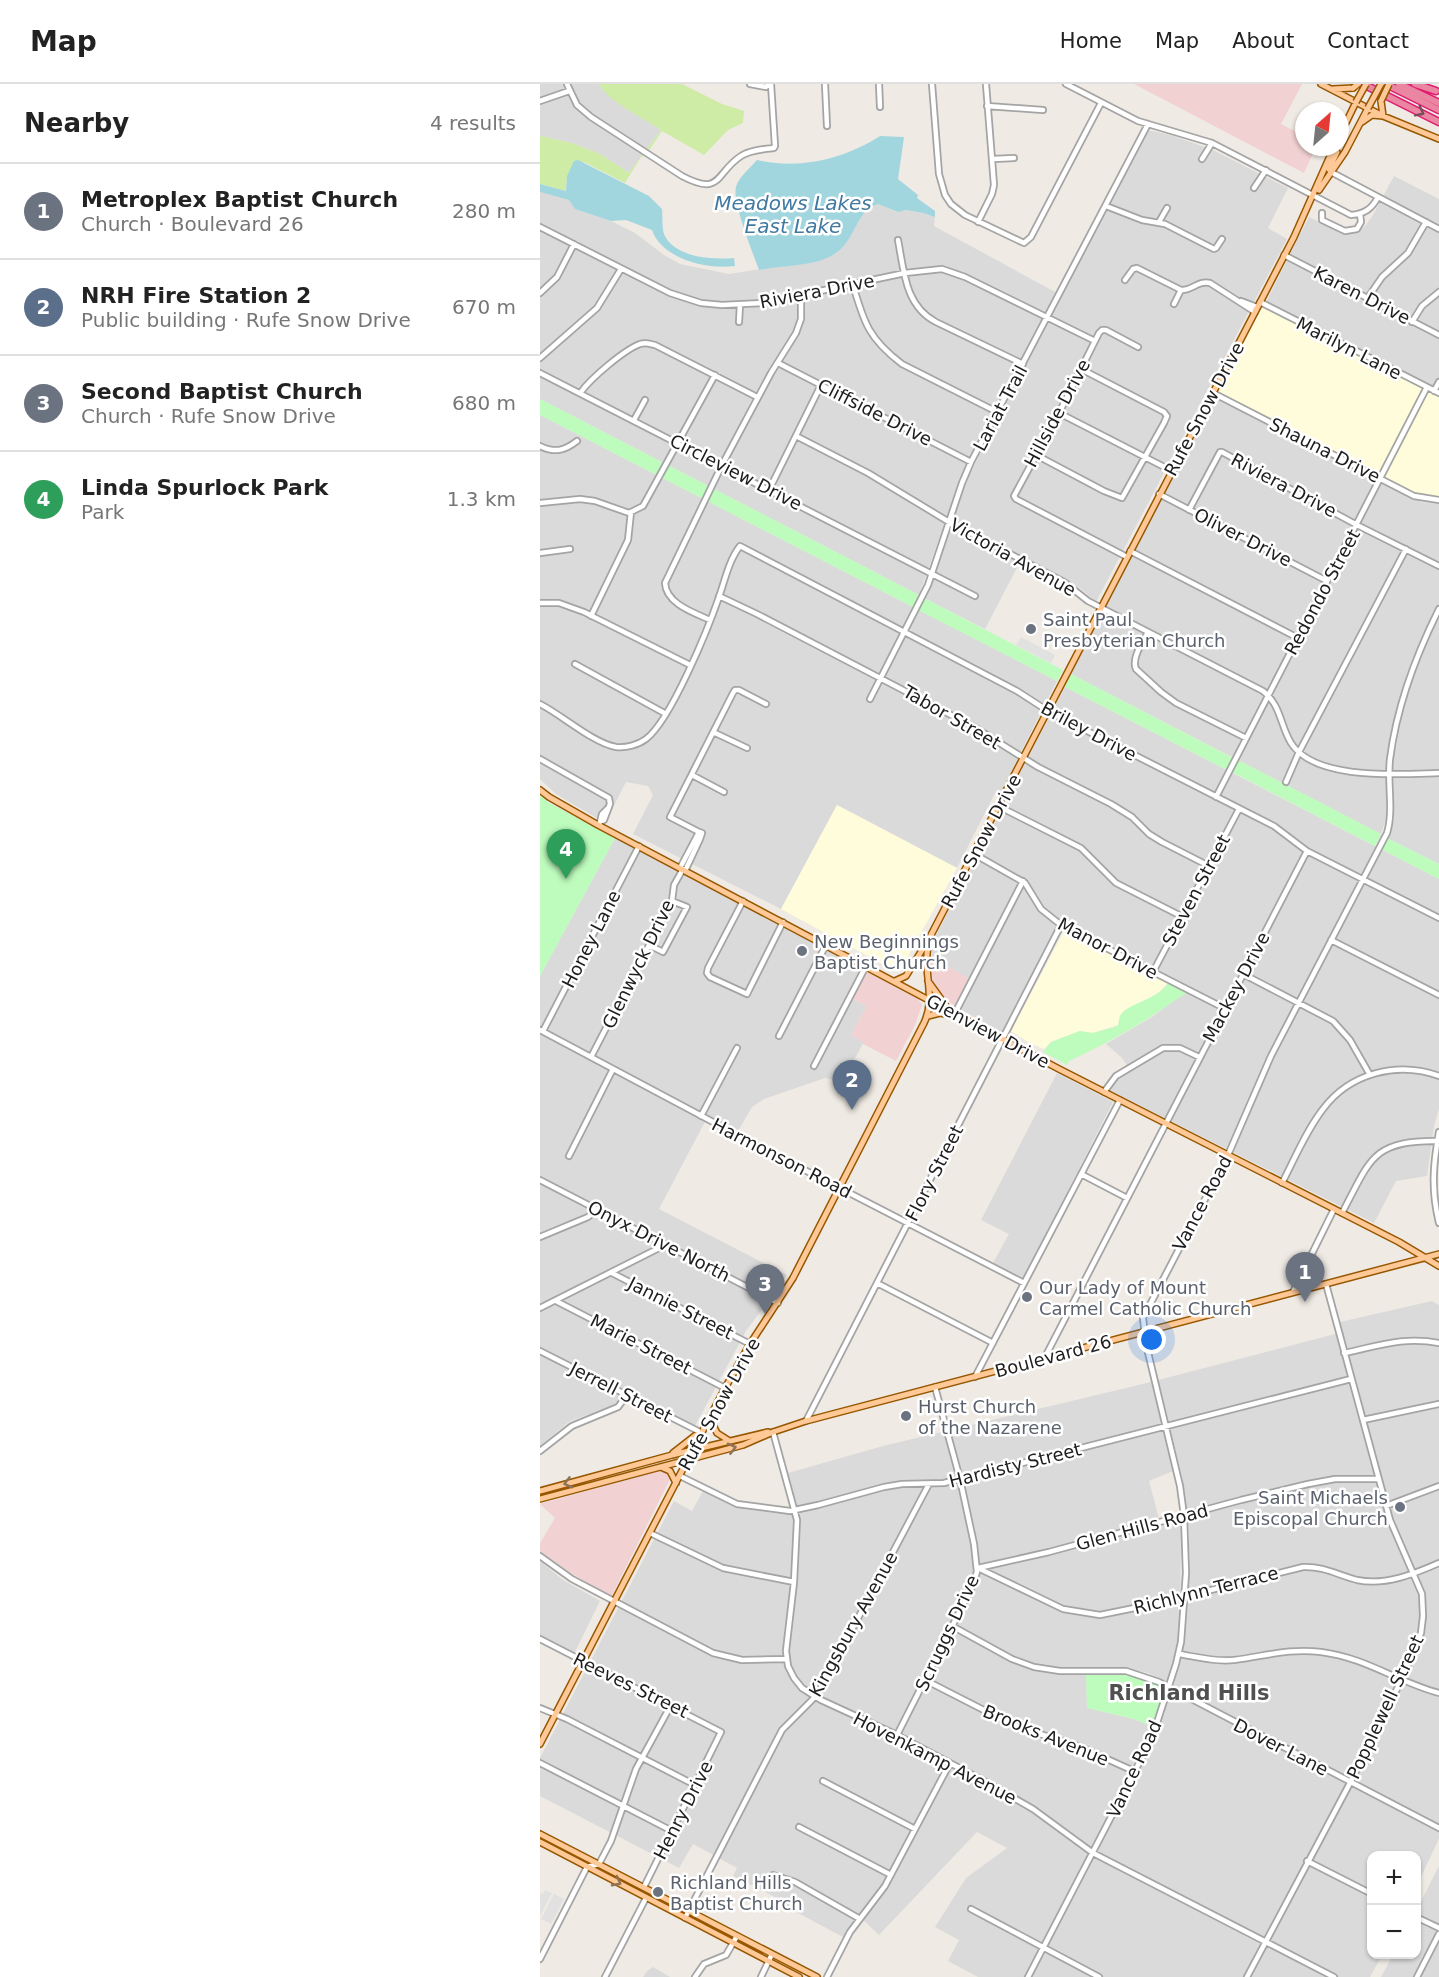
<!DOCTYPE html>
<meta charset="utf-8">
<style>
:root{--surface:#fff;--page:#f6f6f6;--text:#222;--muted:#767676;--line:#e0e0e0;--accent:#ca0012}
body{margin:0;font-family:"DejaVu Sans",sans-serif;background:var(--page);color:var(--text)}
.controls{position:absolute;right:18px;bottom:18px;display:grid;overflow:hidden;border-radius:12px;box-shadow:0 2px 4px #0004}
.controls button{width:54px;height:54px;display:grid;place-items:center;padding:0;border:0;border-bottom:2px solid var(--line);background:var(--surface);color:var(--text);font:30px sans-serif}
.compass{position:absolute;left:755px;top:18px;width:54px;height:54px;border-radius:50%;background:var(--surface);box-shadow:0 2px 4px #0004;rotate:27deg}
.you{position:absolute;left:612px;top:1256px;width:21px;height:21px;margin:-15px;border:4px solid #fff;border-radius:50%;background:#1a73e8;box-shadow:0 0 0 9px #1a73e833}
.badge{display:grid;place-items:center;width:39px;height:39px;border-radius:50%;background:var(--accent);color:#fff;font-size:20px;font-weight:700}
.pin{position:absolute;translate:-50% -50px;filter:drop-shadow(0 2px 3px #0008)}
.pin::after{content:'';position:absolute;top:32px;width:21px;height:18px;background:inherit;clip-path:polygon(0 0,100% 0,50% 100%)}
.list{margin:0;padding:0;list-style:none}
h2{display:flex;justify-content:space-between;align-items:center;height:78px;margin:0;padding:0 24px;font-size:26px}
h2 small{font-size:20px;font-weight:400;color:var(--muted)}
.list li{display:grid;grid-template-columns:39px 1fr auto;gap:18px;align-items:center;box-sizing:border-box;height:96px;padding:0 24px;border-top:2px solid var(--line)}
.list b{display:block;font-size:22px;white-space:nowrap}
.list p{margin:0;font-size:20px;white-space:nowrap;color:var(--muted)}
.list em{font-size:20px;font-style:normal;color:var(--muted)}
.map{position:relative;flex:none;width:899px;height:1893px;overflow:hidden}
header{display:flex;align-items:center;gap:36px;box-sizing:border-box;height:84px;padding:0 30px;background:var(--surface);border-bottom:2px solid var(--line)}
header strong{font-size:28px}
nav{display:flex;gap:33px;margin-inline-start:auto;font-size:21px}
main{display:flex}
aside{flex:1;background:var(--surface)}
.map>svg:first-child{display:block}
.residential{fill:#dbdada}
.commercial{fill:#f1d1d2}
.education{fill:#fffcdb}
.grass{fill:#ceeca6}
.park{fill:#bdfcbd}
.parking{fill:#e1e1e1}
.water{fill:#a1d6df}
.lines{fill:none;stroke-linecap:round;stroke-linejoin:round}
.minor-casing{stroke:#a4a4a4;stroke-width:8}
.major-casing{stroke:#965700;stroke-width:8}
.highway-casing{stroke:#e01c71;stroke-width:9}
.minor{stroke:#fff;stroke-width:4.5}
.major{stroke:#ffc997;stroke-width:5}
.highway{stroke:#ea86a2;stroke-width:6}
.major-bridge-casing{stroke:#965700;stroke-width:8;stroke-linecap:butt}
.major-bridge{stroke:#ffc997;stroke-width:5}
.oneway{stroke:#794c59}
.oneway2{stroke:#8e735a}
.worship-dot{fill:#6b7280;stroke:#fff;stroke-width:2}
.labels{text-anchor:middle;dominant-baseline:central;stroke-width:5;stroke-linejoin:round;paint-order:stroke}
.street-label{font-size:18px;fill:#1d1d1d;stroke:#fff}
.worship-label{font-size:18px;fill:#5b616d;stroke:#fff;text-anchor:start}
.water-label{font-size:20px;font-style:italic;fill:#4179a1;stroke:#fff}
.quarter-label{font-size:21px;font-weight:bold;fill:#505050;stroke:#fff}
</style>
<header>
<strong>Map</strong>
<nav><a>Home</a><a>Map</a><a>About</a><a>Contact</a></nav>
</header>
<main>
<aside>
<h2>Nearby<small>4 results</small></h2>
<ul class="list">
<li><span class="badge" style="background:#6b7280">1</span><div><b>Metroplex Baptist Church</b><p>Church · Boulevard 26</p></div><em>280 m</em></li>
<li><span class="badge" style="background:#5c6f8a">2</span><div><b>NRH Fire Station 2</b><p>Public building · Rufe Snow Drive</p></div><em>670 m</em></li>
<li><span class="badge" style="background:#6b7280">3</span><div><b>Second Baptist Church</b><p>Church · Rufe Snow Drive</p></div><em>680 m</em></li>
<li><span class="badge" style="background:#2e9e5b">4</span><div><b>Linda Spurlock Park</b><p>Park</p></div><em>1.3 km</em></li>
</ul>
</aside>
<div class="map">
<svg width="899" height="1893" viewBox="0 0 899 1893">
<rect width="100%" height="100%" fill="#efeae3"/>
<!-- residential -->
<path class="residential" d="M0,0H59L61,4L75,16L121,46L89,89L60,70L32,59L0,52Z
M608,46L630,51L673,66L748,104L728,144L747,155L556,518L540,504L482,474L445,545L384,514L426,397Z
M854,92L899,115V307L726,218L769,133L802,149H816L826,141L833,131Z
M0,108L29,116L35,125L71,137L95,149L124,171L140,180L189,190L284,175L297,169L326,126L338,120L357,128L366,126L383,129L395,133L394,142L517,209L419,398L379,511L0,315Z
M675,314L881,418L899,420V521L870,580L851,646L846,693V735L841,750L531,590Z
M0,331L517,597L458,713L454,711L417,784L297,721L241,825L93,750L113,711L108,702L86,698L65,739L16,710L0,695Z
M899,534V780L847,754L854,735L853,678L864,622L876,581Z
M525,603L899,795V1025L894,1042L887,1092L856,1097L834,1139L569,1006L578,994L590,986L582,974L566,960L612,933L651,903L521,836L463,949L415,922L430,895L391,874L394,855Z
M75,754L327,887L313,915L327,922L311,951L324,958L302,997L285,994L224,1015L212,1023L198,1047L168,1032L119,1125L247,1191L206,1247L155,1342L87,1306L78,1318L72,1322L30,1337L0,1362V892Z
M517,989L573,1018L483,1195L453,1179L469,1150L441,1136Z
M892,1217L899,1221V1755L877,1801L876,1772H832V1870L842,1871L830,1893H492L558,1767L621,1637L641,1578L648,1519L649,1448L642,1392L618,1296L803,1248L800,1238Z
M611,1298L633,1387L609,1397L621,1442L641,1437L640,1542L632,1584L627,1598L608,1589L579,1583L546,1584L547,1624L594,1635L611,1642L573,1725L484,1893H438L408,1877L419,1856L395,1843L426,1794L467,1764L437,1748L339,1851L319,1832L303,1853L243,1821L245,1818L193,1792L197,1784L153,1760L139,1784L0,1712V1674L134,1417L152,1427L163,1407L192,1421L249,1430L258,1429L248,1389L343,1362Z
M0,1477L23,1496L60,1517L34,1570L0,1551Z
M899,1782V1893H841L853,1871L876,1870L877,1825Z
M113,1883L130,1893H103L107,1887Z"/>
<!-- commercial -->
<path class="commercial" d="M594,0H762L741,40L764,52V63H776L764,89Z
M391,874L430,895L415,922L404,914L394,901L391,887Z
M327,888L378,915L382,921L375,941L356,977L323,960V958L311,951L327,922L313,915Z
M117,1387L126,1388L132,1391L71,1513L31,1489L0,1467V1459L15,1434L0,1420Z"/>
<!-- education -->
<path class="education" d="M723,222L883,305L839,390L678,309Z
M888,306L899,312V414L878,411L844,394Z
M297,721L417,784L363,881L348,883L241,825Z
M524,847H527L628,899L615,912L585,927L580,932L578,941L553,949L540,947L511,958L504,965L490,959L471,947Z"/>
<!-- grass -->
<path class="grass" d="M59,0H142L182,20L204,27L203,39L188,46L164,71L122,47L106,71L101,73L85,99L44,78L27,92L26,107L0,100V52L32,59L60,70L89,89C99,73 111,61 121,46C105,35 66,16 59,0Z"/>
<!-- park -->
<path class="park" d="M0,315L379,511L373,523L0,331Z
M384,514L523,586L517,597L378,526Z
M531,590L693,674L687,686L525,603Z
M698,676L841,750L835,762L692,688Z
M0,711L9,719L75,754L0,892Z
M847,754L899,780V795L841,765Z
M628,899L646,909C609,935 571,958 529,977L527,981L503,968L511,958L540,947L553,949L578,942C579,938 579,935 580,932C587,919 618,916 628,899Z
M572,1589L602,1594L626,1605L611,1642L594,1635L547,1624L546,1590Z"/>
<!-- parking -->
<path class="parking" d="M481,553L515,571L511,579L476,561Z
M5,1806L12,1809L0,1832V1809L3,1810Z
M14,1810L24,1815L11,1840L1,1835Z"/>
<!-- water -->
<path class="water" d="M340,52L364,53L358,95L378,111L377,114L395,127V133L383,129L366,126L358,128L338,120C334,122 329,124 326,127C315,139 310,160 296,169C277,183 241,181 219,186C213,169 192,118 196,103C198,94 211,83 217,76C260,86 304,75 340,52Z
M38,76L109,112L122,125C123,134 121,147 126,154C139,174 173,176 194,174L195,182C167,186 122,175 112,146L86,136L71,137L35,125L29,116L0,108V100L26,107L27,92L34,77Z"/>
<g class="lines">
<!-- minor casing -->
<g class="minor-casing">
<path id="minor" d="M27,0L37,21L51,33L142,92C182,113 175,89 201,72C210,66 224,65 234,64L235,62L231,0
M210,0L226,3L229,0
M285,0L287,42
M339,0L340,23
M392,0L399,90L405,111L411,120L425,131L484,159L491,153L561,19
M526,0L598,37L672,59L811,131C824,130 832,125 838,113
M0,17L29,7
M447,22L503,26
M453,75L474,74
M662,75L672,59
M791,88L899,145
M714,104L726,86
M566,122L602,136L625,140L674,165L676,164L682,155
M782,129V136L805,147L817,145L821,138L820,130
M438,138L452,110L454,101L446,0
M619,138L627,124
M0,143L130,209L161,219L182,221L223,219L365,189L402,185L425,193L555,257
M358,156C364,187 365,222 396,238L483,280
M744,171L899,251
M585,196L593,185L597,184L641,206C652,207 658,196 670,199L715,228
M313,201C324,239 329,255 362,280L457,328
M0,209L17,193L34,160
M827,215L842,193L868,169L886,138
M701,217L717,223
M720,218L899,309
M634,220L641,206
M199,238L200,221
M872,238L882,222L899,208
M0,274L57,224L81,185
M238,279L431,378
M0,289L435,512
M894,307L899,298
M41,308C51,294 84,266 100,260C106,258 110,260 115,261L217,313
M673,309L874,412L899,416
M519,329L632,387
M94,336L105,316
M256,352L328,389L409,438L524,498L548,517L723,607C741,621 740,641 751,659C775,697 859,690 899,689
M0,362C15,369 24,367 37,357
M496,371L564,407L582,414L624,339L627,332L624,328L541,285
M229,406L281,301
M619,410L787,497
M0,419L40,415L55,417L89,429L103,422L175,291
M649,426L680,368H682L817,441L899,482
M590,467L758,554
M0,469L30,465
M587,473L476,415L474,412L519,329L559,249L562,246H566L598,263
M179,512L217,530L434,643L498,683L571,720L592,733L609,750L622,758L669,782
M0,519H19L44,528L150,581
M51,532L88,456L91,428
M170,536C155,529 126,520 125,499L182,381L231,289L256,249L261,235V212
M608,548C603,558 591,574 596,585L621,608L636,619L706,654
M35,580L126,630
M330,615L388,501L422,399L431,378L608,40
M0,620C22,631 53,659 76,663C86,664 98,661 106,655C131,636 168,545 179,513C185,496 189,476 200,462L477,607L508,627L734,742L767,767L899,834
M173,648L207,664
M0,675L69,714L70,720L64,736L61,737
M152,691L184,708
M746,698L759,668L866,465
M676,713L887,303
M458,722L541,764L576,799L643,833
M60,738L62,730L68,724
M159,748L130,733L193,609L195,606H199L226,620
M434,770L485,799L501,825L521,841L684,924
M140,784L159,748
M145,787L160,755L162,749L159,748
M203,817L168,884L167,889L170,893L207,910L243,838
M791,856L899,911
M109,861L123,868L147,823L132,817
M613,888L699,725
M703,890L793,937L810,956L830,991
M415,929L483,797
M0,946L220,1063L484,1199
M3,947L99,762
M239,952L286,861
M51,973L132,817L134,801L143,785
M274,982L326,882
M564,1008L576,992L623,964H640L659,973
M161,1032L197,964
M899,1048C893,1081 891,1106 899,1139
M29,1072L73,985
M541,1090L587,1114
M0,1096L238,1219
M742,1099C755,1074 766,1047 783,1025C810,989 857,977 899,992
M802,1129C830,1077 831,1056 898,1057
M0,1153L48,1133L58,1125
M72,1189L210,1260
M337,1199L453,1259
M753,1208L794,1125
M16,1217L185,1304
M0,1224L127,1160
M0,1267L162,1349
M804,1269C838,1262 864,1252 899,1259
M504,1275L767,767
M435,1293L580,1016
M823,1336L899,1320
M266,1337L521,841
M233,1348L257,1436L254,1498L246,1567L248,1582L254,1594L262,1604L281,1616L357,1651L446,1698L493,1725L553,1769L794,1893
M0,1367L32,1342L78,1323L87,1311
M140,1392L197,1420L250,1427L278,1421L344,1403L362,1400L404,1399L811,1295
M846,1422L899,1402
M110,1449L183,1484L254,1498
M0,1472L32,1495L173,1569L202,1576L247,1575
M438,1484L523,1525L560,1531L619,1519L763,1483C783,1482 798,1491 817,1496C845,1502 874,1490 899,1479
M438,1484L509,1468L701,1416L768,1400L795,1395H838
M412,1542L472,1575L494,1583L520,1587H586L619,1598L899,1744
M0,1555L181,1648L104,1803
M639,1570C657,1573 676,1578 694,1576C725,1572 750,1564 781,1568C827,1574 857,1598 899,1609
M385,1596L475,1642L538,1662L596,1688
M0,1624L27,1635L155,1701
M357,1651L431,1505L437,1488L434,1460L420,1395L395,1303
M0,1679L132,1747
M283,1697L375,1745
M259,1743L351,1791
M767,1777L832,1810
M225,1795L233,1791L255,1798L320,1835
M431,1825L559,1893
M876,1833L899,1844
M145,1834L242,1646L272,1616L281,1604L389,1400
M0,1875L47,1783L59,1780L71,1757L96,1685L131,1621
M65,1893L106,1814
M155,1893L164,1880L186,1871L197,1852
M221,1893L232,1870
M287,1893L310,1848L345,1802L410,1679
M488,1893L612,1654L636,1580L641,1558L646,1489L644,1432L640,1402L606,1260L603,1234L688,1071L731,972L847,749C854,726 847,699 850,675C857,621 875,573 899,525
M707,1893L810,1699L862,1595L881,1549L883,1532L882,1510L850,1436L786,1200
M877,1893L899,1850"/>
</g>
<!-- major casing -->
<g class="major-casing">
<path id="major" d="M781,0L843,32L899,55
M793,5L813,4
M822,38L832,31L843,32L841,17
M800,51L816,18
M791,88L789,85L797,68L794,64
M779,106L805,68L828,24
M0,706L9,713L58,741L519,985L859,1158L899,1182
M355,897L366,892L387,858
M388,897L406,922
M388,932L400,929L417,932
M170,1335L177,1349L188,1356
M133,1369L156,1351H161
M121,1383L130,1387L136,1399
M0,1407L132,1371L228,1348
M0,1415L203,1361L233,1348L266,1337L899,1170
M0,1660L185,1304L210,1260L253,1194L384,939C398,910 379,885 391,851L754,153L794,63
M0,1750L277,1893
M0,1758L259,1893"/>
</g>
<!-- highway casing -->
<g class="highway-casing">
<path id="highway" d="M823,0L899,38
M846,0L899,26
M859,0L899,19
M875,0L896,7"/>
</g>
<!-- minor -->
<use href="#minor" class="minor"/>
<!-- major -->
<use href="#major" class="major"/>
<!-- highway -->
<use href="#highway" class="highway"/>
<!-- major-bridge casing -->
<g class="major-bridge-casing">
<path id="major-bridge" d="M813,4L818,0
M841,17L849,0
M816,18L826,0
M828,24L841,0"/>
</g>
<!-- major-bridge -->
<use href="#major-bridge" class="major-bridge"/>
</g>
<!-- one-way arrows -->
<defs><path id="oneway-chevron" d="M-2-3.5L2.5 0L-2 3.5" fill="none" stroke-width="1.6" stroke-linecap="round" stroke-linejoin="round" transform="scale(1.5)"/></defs>
<use class="oneway" href="#oneway-chevron" transform="translate(880 28) rotate(27)"/>
<g class="oneway2">
<use href="#oneway-chevron" transform="translate(192 1364) rotate(-14)"/>
<use href="#oneway-chevron" transform="translate(28 1399) rotate(165)"/>
<use href="#oneway-chevron" transform="translate(77 1798) rotate(28)"/>
</g>
<!-- markers -->
<g class="worship-dot">
<circle cx="491" cy="545" r="6"/>
<circle cx="262" cy="867" r="6"/>
<circle cx="487" cy="1213" r="6"/>
<circle cx="366" cy="1332" r="6"/>
<circle cx="860" cy="1423" r="6"/>
<circle cx="118" cy="1808" r="6"/>
</g>
<g class="labels">
<!-- street labels -->
<g class="street-label">
<text transform="translate(277 207) rotate(-11)">Riviera Drive</text>
<text transform="translate(822 211) rotate(27)">Karen Drive</text>
<text transform="translate(809 264) rotate(27)">Marilyn Lane</text>
<text transform="translate(460 324) rotate(-62)">Lariat Trail</text>
<text transform="translate(664 325) rotate(-62)">Rufe Snow Drive</text>
<text transform="translate(335 328) rotate(27)">Cliffside Drive</text>
<text transform="translate(517 329) rotate(-62)">Hillside Drive</text>
<text transform="translate(785 366) rotate(27)">Shauna Drive</text>
<text transform="translate(196 388) rotate(27)">Circleview Drive</text>
<text transform="translate(744 401) rotate(28)">Riviera Drive</text>
<text transform="translate(703 453) rotate(27)">Oliver Drive</text>
<text transform="translate(473 473) rotate(29)">Victoria Avenue</text>
<text transform="translate(782 508) rotate(-62)">Redondo Street</text>
<text transform="translate(412 633) rotate(30)">Tabor Street</text>
<text transform="translate(549 647) rotate(28)">Briley Drive</text>
<text transform="translate(441 757) rotate(-62)">Rufe Snow Drive</text>
<text transform="translate(656 806) rotate(-62)">Steven Street</text>
<text transform="translate(51 855) rotate(-63)">Honey Lane</text>
<text transform="translate(568 864) rotate(28)">Manor Drive</text>
<text transform="translate(98 880) rotate(-64)">Glenwyck Drive</text>
<text transform="translate(696 903) rotate(-62)">Mackey Drive</text>
<text transform="translate(448 947) rotate(28)">Glenview Drive</text>
<text transform="translate(242 1074) rotate(27)">Harmonson Road</text>
<text transform="translate(394 1089) rotate(-63)">Flory Street</text>
<text transform="translate(662 1119) rotate(-62)">Vance Road</text>
<text transform="translate(119 1157) rotate(27)">Onyx Drive North</text>
<text transform="translate(141 1224) rotate(27)">Jannie Street</text>
<text transform="translate(101 1260) rotate(27)">Marie Street</text>
<text transform="translate(513 1272) rotate(-15)">Boulevard 26</text>
<text transform="translate(81 1308) rotate(27)">Jerrell Street</text>
<text transform="translate(179 1320) rotate(-61)">Rufe Snow Drive</text>
<text transform="translate(475 1381) rotate(-14)">Hardisty Street</text>
<text transform="translate(602 1443) rotate(-15)">Glen Hills Road</text>
<text transform="translate(666 1506) rotate(-14)">Richlynn Terrace</text>
<text transform="translate(313 1540) rotate(-61)">Kingsbury Avenue</text>
<text transform="translate(407 1549) rotate(-65)">Scruggs Drive</text>
<text transform="translate(91 1601) rotate(26)">Reeves Street</text>
<text transform="translate(845 1623) rotate(-65)">Popplewell Street</text>
<text transform="translate(506 1651) rotate(22)">Brooks Avenue</text>
<text transform="translate(741 1663) rotate(27)">Dover Lane</text>
<text transform="translate(395 1674) rotate(27)">Hovenkamp Avenue</text>
<text transform="translate(594 1685) rotate(-65)">Vance Road</text>
<text transform="translate(143 1726) rotate(-63)">Henry Drive</text>
</g>
<!-- worship labels -->
<g class="worship-label">
<text x="503" y="535">Saint Paul<tspan x="503" dy="21">Presbyterian Church</tspan></text>
<text x="274" y="857">New Beginnings<tspan x="274" dy="21">Baptist Church</tspan></text>
<text x="499" y="1203">Our Lady of Mount<tspan x="499" dy="21">Carmel Catholic Church</tspan></text>
<text x="378" y="1322">Hurst Church<tspan x="378" dy="21">of the Nazarene</tspan></text>
<text x="848" y="1413" text-anchor="end">Saint Michaels<tspan x="848" dy="21">Episcopal Church</tspan></text>
<text x="130" y="1798">Richland Hills<tspan x="130" dy="21">Baptist Church</tspan></text>
</g>
<!-- water labels -->
<g class="water-label">
<text x="253" y="119">Meadows Lakes<tspan x="253" dy="23">East Lake</tspan></text>
</g>
<!-- quarter labels -->
<g class="quarter-label">
<text x="649" y="1609">Richland Hills</text>
</g>
</g>
</svg>
<div class="controls">
<button>+</button>
<button>−</button>
</div>
<svg class="compass" viewBox="-18 -18 36 36"><path d="M0-13l5 13h-10z" fill="#e53935"/><path d="M0 13l5-13h-10z" fill="#767676"/></svg>
<div class="you"></div>
<div class="pin badge" style="left:765px;top:1218px;background:#6b7280">1</div>
<div class="pin badge" style="left:312px;top:1026px;background:#5c6f8a">2</div>
<div class="pin badge" style="left:225px;top:1230px;background:#6b7280">3</div>
<div class="pin badge" style="left:26px;top:795px;background:#2e9e5b">4</div>
</div>
</main>
